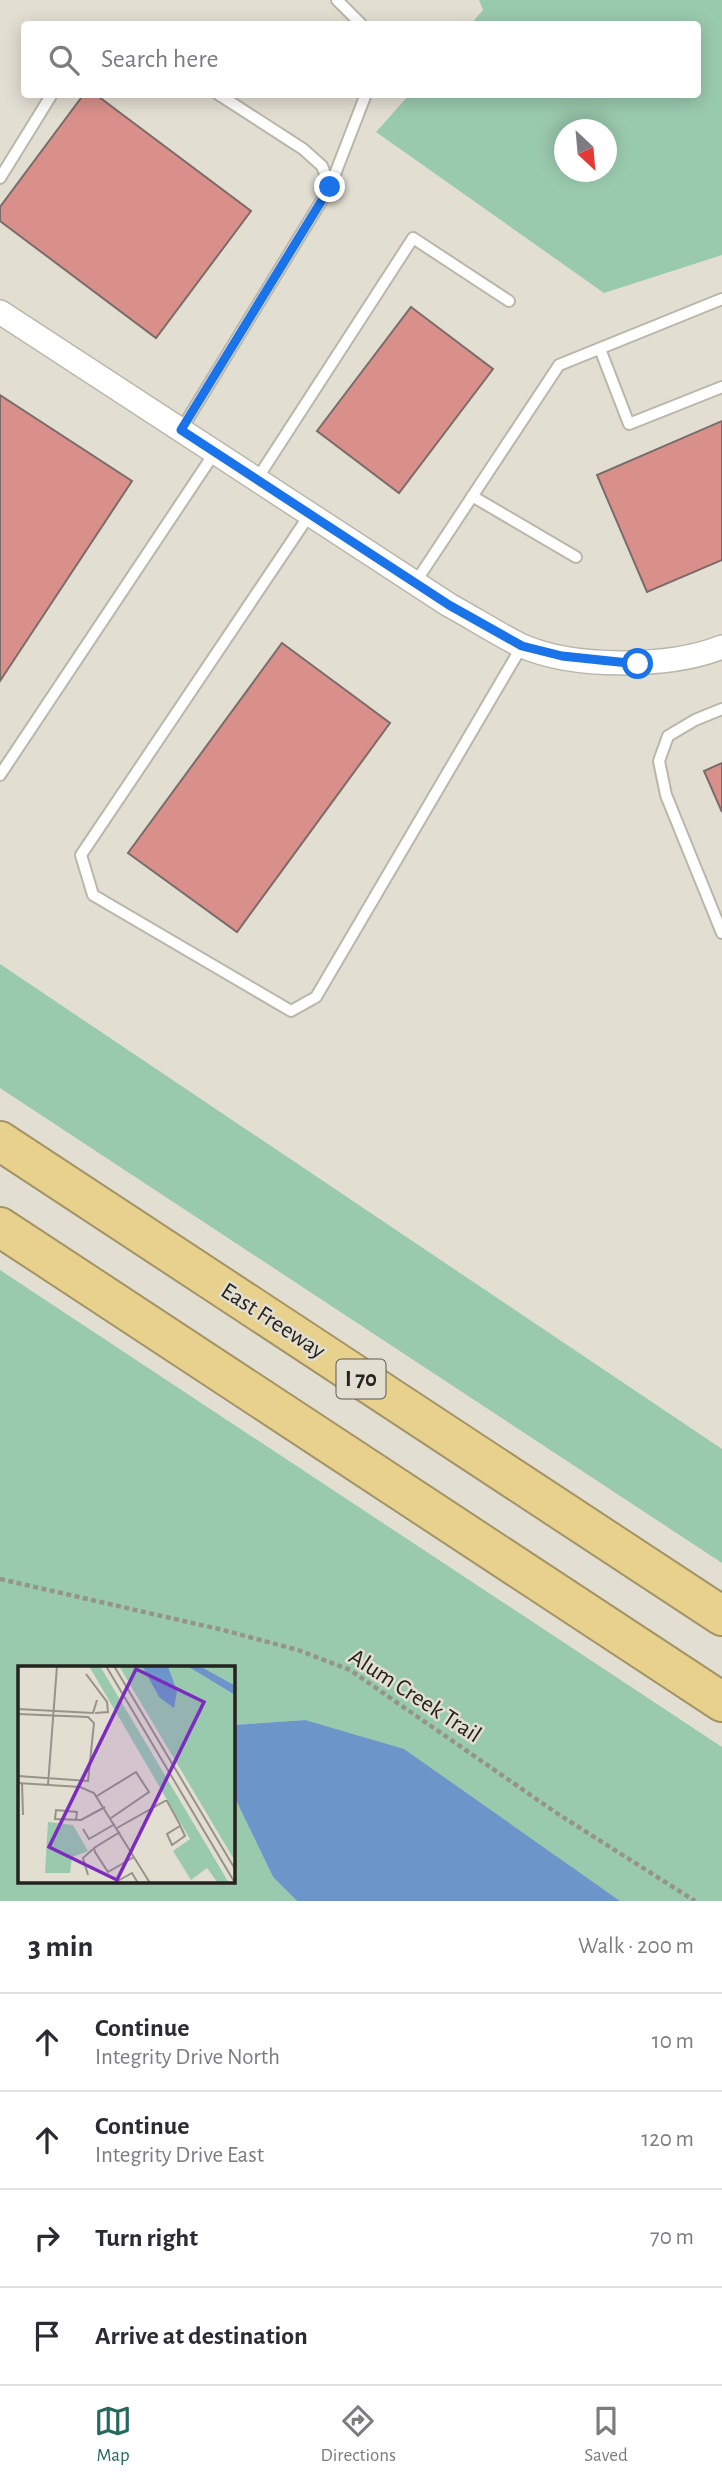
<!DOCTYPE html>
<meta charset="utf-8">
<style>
:root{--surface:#fff;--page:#f2f2f3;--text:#2b2b33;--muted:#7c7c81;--line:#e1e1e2;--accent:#24695c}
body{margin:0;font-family:"Alegreya Sans",sans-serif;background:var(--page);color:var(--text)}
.compass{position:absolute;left:554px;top:119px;width:63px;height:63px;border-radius:50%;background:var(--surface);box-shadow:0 4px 18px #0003;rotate:154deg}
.stop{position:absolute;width:21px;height:21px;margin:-16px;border:5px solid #1a73e8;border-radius:50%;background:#fff}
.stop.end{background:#1a73e8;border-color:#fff;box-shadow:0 2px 7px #0008}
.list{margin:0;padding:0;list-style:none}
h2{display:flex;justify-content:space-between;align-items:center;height:91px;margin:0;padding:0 28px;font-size:30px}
h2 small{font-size:23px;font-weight:400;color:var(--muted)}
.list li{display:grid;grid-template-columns:46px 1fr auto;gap:21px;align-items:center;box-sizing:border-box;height:98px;padding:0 28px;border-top:2px solid var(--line)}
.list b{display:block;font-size:26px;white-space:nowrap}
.list p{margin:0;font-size:23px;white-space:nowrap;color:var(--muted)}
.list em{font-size:23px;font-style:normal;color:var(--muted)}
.icon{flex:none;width:38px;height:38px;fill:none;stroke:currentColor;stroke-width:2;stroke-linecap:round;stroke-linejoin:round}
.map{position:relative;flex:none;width:722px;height:1901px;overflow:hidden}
.search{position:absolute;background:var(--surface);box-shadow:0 4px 18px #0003;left:21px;right:21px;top:21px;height:77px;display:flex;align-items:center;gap:18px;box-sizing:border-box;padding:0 24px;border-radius:7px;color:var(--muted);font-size:26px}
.sheet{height:483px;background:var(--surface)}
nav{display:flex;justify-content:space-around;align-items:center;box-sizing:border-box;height:98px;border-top:2px solid var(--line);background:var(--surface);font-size:19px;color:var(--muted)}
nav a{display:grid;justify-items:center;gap:4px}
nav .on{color:var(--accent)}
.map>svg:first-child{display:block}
.green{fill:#9acaae;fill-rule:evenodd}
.water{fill:#6c96ca}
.building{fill:#da908a;stroke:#796c6a;stroke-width:2}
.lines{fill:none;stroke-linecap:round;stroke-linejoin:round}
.service-casing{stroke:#bbb6aa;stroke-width:14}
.minor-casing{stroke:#bbb6aa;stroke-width:26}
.motorway-casing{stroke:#a39466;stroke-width:42}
.path{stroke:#969389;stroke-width:4.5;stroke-dasharray:5 3.5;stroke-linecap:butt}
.service{stroke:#fff;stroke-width:10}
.minor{stroke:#fff;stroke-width:23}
.motorway{stroke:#e7d18c;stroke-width:38}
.route{stroke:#1a73e8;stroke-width:9}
.labels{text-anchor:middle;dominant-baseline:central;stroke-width:5;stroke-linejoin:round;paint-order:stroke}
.shield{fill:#e3ded2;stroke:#5e5b54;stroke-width:2}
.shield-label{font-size:23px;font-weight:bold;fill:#25231e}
.street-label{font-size:24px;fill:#25231e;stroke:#e3ded2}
.inset-road{fill:none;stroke:#97938a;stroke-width:2}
.view{fill:#7b2cbf;fill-opacity:0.15;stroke:#7b2cbf;stroke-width:3.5}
.inset-edge{fill:none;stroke:#25231e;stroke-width:3.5}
</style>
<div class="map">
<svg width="722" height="1901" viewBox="0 0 722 1901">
<rect width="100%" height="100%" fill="#e3ded2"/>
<!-- green -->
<path class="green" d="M479,0H722V255L604,293L376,132L409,95L698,94V24H471L483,10ZM564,130H606V172H564Z
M0,964L722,1449V1563L0,1088Z
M0,1270L722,1747V1901H620L555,1858L305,1720L233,1725V1668H19V1882H233V1794L273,1877L297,1901H0Z"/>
<!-- water -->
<path class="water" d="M305,1720L404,1749L620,1901H297L273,1877L233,1794V1725Z"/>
<!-- building -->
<path class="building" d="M84,94H95L251,211L156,338L0,221V207Z
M411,307L493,369L399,493L317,431Z
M0,395L132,481L0,681Z
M722,421V560L647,592L597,475Z
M282,643L390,723L237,932L128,853Z
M722,763V812L704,771Z"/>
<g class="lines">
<!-- service casing -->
<g class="service-casing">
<path id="service" d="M337,0L361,24
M0,178L52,94
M330,187L366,94
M600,349L629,424L722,387
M181,430L330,187L322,166L303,149L218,94
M257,479L413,238L509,301
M472,496L576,557
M310,514L81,855L93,895L291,1011L316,997L522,646
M415,583L559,365L722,299
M722,709L695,720L668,736L659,761L666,795L722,933
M0,775L215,452"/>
</g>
<!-- minor casing -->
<g class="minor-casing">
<path id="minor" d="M0,312L449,605C473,618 496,633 520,645C573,669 669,668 722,647"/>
</g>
<!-- motorway casing -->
<g class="motorway-casing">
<path id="motorway" d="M0,1141L722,1616
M0,1227L722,1702"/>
</g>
<!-- path -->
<path class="path" d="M0,1579L223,1630L298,1650L350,1670L558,1814L695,1901"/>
<!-- service -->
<use href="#service" class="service"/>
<!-- minor -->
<use href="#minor" class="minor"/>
<!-- motorway -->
<use href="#motorway" class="motorway"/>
</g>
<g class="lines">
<!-- route -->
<path class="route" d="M330,187L181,430L449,605L522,646L562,656L638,664"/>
</g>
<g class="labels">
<!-- shield labels -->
<rect class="shield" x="336.5" y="1359.5" width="49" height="39" rx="5"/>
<g class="shield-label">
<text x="361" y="1379">I 70</text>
</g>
<!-- street labels -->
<g class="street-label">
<text transform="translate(273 1321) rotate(33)">East Freeway</text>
<text transform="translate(415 1696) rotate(33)">Alum Creek Trail</text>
</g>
</g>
<!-- overview -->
<g transform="translate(18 1666)">
<rect width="217" height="217" fill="#e3ded2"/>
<path d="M71,0H82L211,217H200L189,202L173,214L155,185L172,173ZM101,0H124L141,31L159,25L150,0H169L217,29V195ZM182,0H217V20L216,19ZM30,156L55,159L70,185L54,191L52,207H27Z" fill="#9acaae"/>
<path d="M124,0H150L159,25L156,42L141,31ZM169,0H182L216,19L217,29Z" fill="#6c96ca"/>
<path class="inset-road" d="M88,0L217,217M96,0L217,203M68,8L89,36L90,46L77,47M0,43L75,47L79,34M0,48L70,51L76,57L70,115L0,110M0,117L62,121L76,127L132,217M4,117L5,149M30,119L39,0M79,130L118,106L131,126L93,152M58,154L59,146L38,144L37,153L63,154L87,141M99,162L147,135H149L160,155L167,170L154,179L149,168L162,160M65,163L71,173L97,158M102,166L76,182L77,186L90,206L116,191M70,209L65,192L75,183M96,217L114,207L120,217"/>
<path class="view" d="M118,3L186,36L99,214L31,181Z"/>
<rect width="217" height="217" class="inset-edge"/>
</g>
</svg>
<svg class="compass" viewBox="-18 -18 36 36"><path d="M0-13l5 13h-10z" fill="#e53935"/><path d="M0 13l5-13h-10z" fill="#7c7c81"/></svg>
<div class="stop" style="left:638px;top:664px"></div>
<div class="stop end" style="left:330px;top:187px"></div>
<div class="search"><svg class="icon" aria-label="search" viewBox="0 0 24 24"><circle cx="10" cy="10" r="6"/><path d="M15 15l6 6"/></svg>Search here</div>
</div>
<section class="sheet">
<h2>3 min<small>Walk · 200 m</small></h2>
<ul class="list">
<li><svg class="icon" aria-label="ahead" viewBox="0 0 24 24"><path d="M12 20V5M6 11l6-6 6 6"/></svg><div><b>Continue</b><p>Integrity Drive North</p></div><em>10 m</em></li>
<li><svg class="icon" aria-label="ahead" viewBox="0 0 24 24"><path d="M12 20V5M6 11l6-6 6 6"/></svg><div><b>Continue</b><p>Integrity Drive East</p></div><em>120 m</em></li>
<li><svg class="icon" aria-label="right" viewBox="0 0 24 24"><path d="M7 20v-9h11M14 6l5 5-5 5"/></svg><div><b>Turn right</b></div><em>70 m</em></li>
<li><svg class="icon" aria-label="arrive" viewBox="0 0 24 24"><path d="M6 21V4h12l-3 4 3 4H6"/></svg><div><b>Arrive at destination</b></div></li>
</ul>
</section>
<nav>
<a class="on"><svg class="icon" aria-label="map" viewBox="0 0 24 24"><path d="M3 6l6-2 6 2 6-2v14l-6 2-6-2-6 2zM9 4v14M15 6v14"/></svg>Map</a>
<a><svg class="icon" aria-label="directions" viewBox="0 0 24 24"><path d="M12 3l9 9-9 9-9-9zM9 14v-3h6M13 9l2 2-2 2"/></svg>Directions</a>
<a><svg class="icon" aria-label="saved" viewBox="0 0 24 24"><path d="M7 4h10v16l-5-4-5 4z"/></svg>Saved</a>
</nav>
